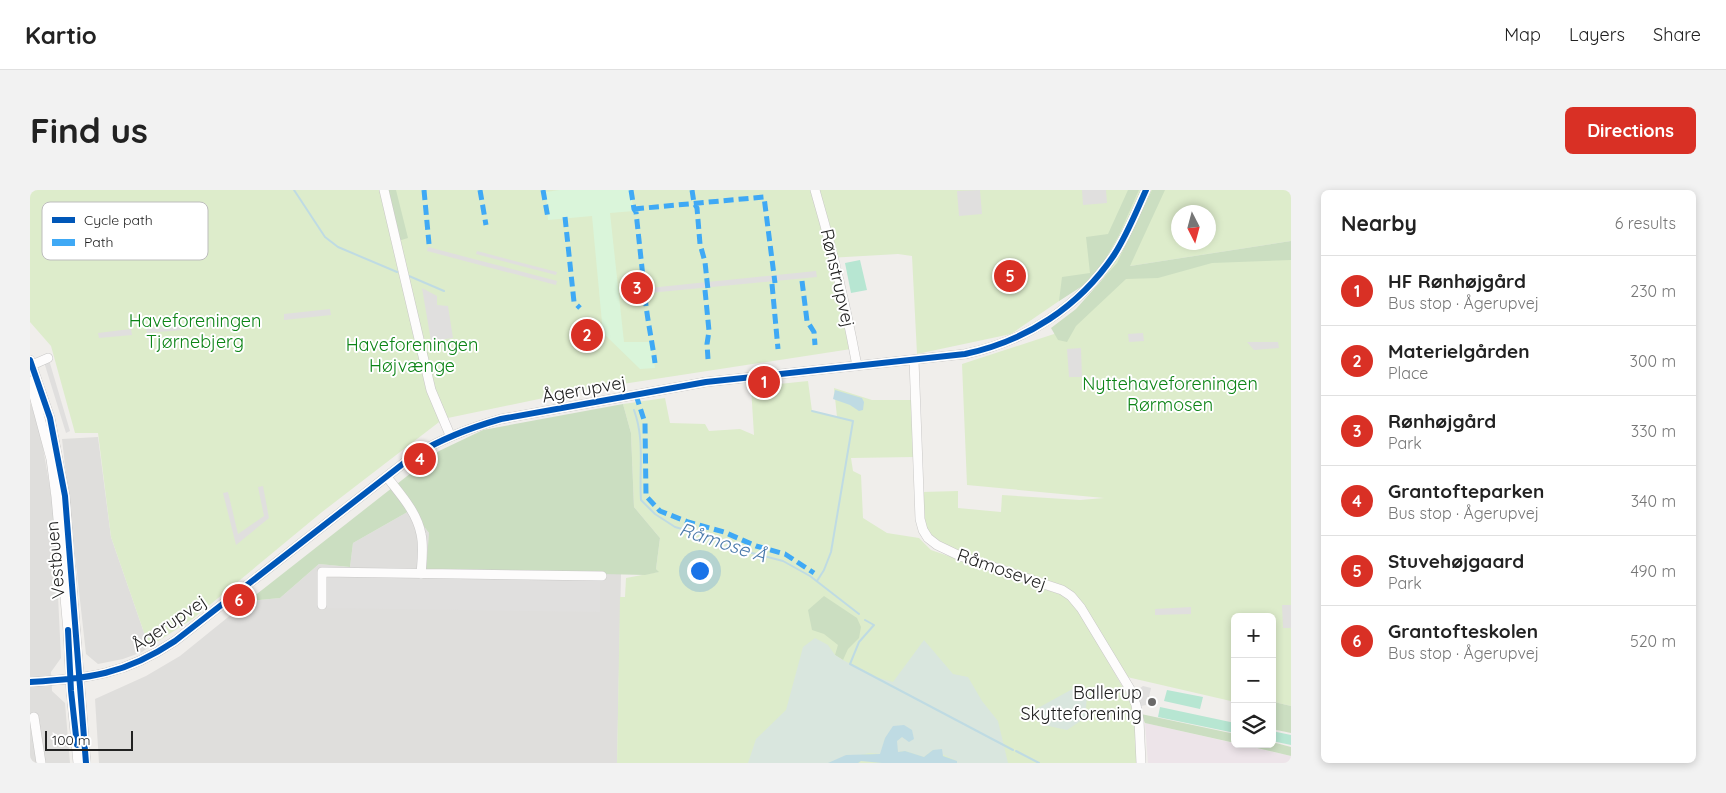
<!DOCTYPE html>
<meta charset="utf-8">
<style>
:root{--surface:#fff;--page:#f2f2f2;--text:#222;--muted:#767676;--line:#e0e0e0;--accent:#d93025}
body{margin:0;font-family:Quicksand,sans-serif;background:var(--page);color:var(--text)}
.controls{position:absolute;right:15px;bottom:15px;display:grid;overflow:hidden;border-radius:8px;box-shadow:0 2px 8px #0003}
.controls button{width:45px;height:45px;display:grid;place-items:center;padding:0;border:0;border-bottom:1px solid var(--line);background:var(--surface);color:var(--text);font:25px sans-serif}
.compass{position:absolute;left:1141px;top:15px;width:45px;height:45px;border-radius:50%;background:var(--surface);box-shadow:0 2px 8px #0003;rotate:174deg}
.scale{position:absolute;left:15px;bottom:12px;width:88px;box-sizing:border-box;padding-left:5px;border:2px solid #222;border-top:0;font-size:14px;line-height:18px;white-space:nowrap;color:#222;-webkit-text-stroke:4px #fff;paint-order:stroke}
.you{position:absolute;left:669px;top:380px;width:18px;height:18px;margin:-12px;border:4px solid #fff;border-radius:50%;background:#1a73e8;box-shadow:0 0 0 8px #1a73e833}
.badge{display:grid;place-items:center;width:32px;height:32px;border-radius:50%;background:var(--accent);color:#fff;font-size:16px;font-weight:700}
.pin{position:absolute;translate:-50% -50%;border:2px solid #fff;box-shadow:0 1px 5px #0006}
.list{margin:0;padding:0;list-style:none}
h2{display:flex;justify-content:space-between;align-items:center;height:65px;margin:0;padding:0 20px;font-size:21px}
h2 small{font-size:16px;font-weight:400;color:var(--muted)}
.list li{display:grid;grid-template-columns:32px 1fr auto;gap:15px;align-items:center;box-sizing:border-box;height:70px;padding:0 20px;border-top:1px solid var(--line)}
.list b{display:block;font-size:19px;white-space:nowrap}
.list p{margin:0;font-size:16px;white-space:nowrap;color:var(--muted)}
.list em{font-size:16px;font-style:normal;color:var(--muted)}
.icon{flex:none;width:28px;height:28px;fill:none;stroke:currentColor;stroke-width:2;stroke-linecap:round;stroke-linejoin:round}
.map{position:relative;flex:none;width:1261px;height:573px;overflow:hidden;border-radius:8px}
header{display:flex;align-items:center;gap:30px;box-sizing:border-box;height:70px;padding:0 25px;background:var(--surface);border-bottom:1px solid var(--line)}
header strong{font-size:24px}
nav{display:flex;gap:28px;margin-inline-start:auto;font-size:18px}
.intro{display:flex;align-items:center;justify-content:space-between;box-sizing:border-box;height:120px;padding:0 30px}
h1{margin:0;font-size:35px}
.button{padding:12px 22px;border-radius:8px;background:var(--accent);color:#fff;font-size:18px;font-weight:700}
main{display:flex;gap:30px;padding:0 30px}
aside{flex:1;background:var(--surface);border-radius:8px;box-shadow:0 2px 8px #0003}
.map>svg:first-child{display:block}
.residential{fill:#dfdedc}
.industrial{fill:#ede4e9}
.grass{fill:#ddeccb;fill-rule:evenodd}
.forest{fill:#cbdec1}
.wetland{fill:#d9e6de}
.park{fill:#daf5da}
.pitch{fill:#b7e6d2}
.parking{fill:#e0dfde}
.water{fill:#bfdbe3}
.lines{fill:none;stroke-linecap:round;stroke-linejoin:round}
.stream{stroke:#bfdbe3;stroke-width:2}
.minor-casing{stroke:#c9c8c7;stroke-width:10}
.minor{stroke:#fdfcfc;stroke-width:9}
.quiet{stroke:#3fa9f5;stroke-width:5;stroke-dasharray:10 5;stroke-linecap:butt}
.cycleway-casing{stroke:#fff;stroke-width:9}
.cycleway{stroke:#0057b8;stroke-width:6}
.poi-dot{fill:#6a6968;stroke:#fff;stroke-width:2}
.labels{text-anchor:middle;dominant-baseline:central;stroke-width:4;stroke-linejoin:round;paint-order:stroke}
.street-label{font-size:18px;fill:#222;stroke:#fff}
.park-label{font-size:18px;fill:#0c8416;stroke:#fff}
.poi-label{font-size:18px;fill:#222;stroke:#fff;text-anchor:end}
.water-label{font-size:19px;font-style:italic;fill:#4a7aab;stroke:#fff}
.key{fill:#fff;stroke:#bdbdbd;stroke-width:1}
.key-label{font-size:14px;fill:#222}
</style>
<header>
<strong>Kartio</strong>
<nav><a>Map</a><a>Layers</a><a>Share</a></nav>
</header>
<div class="intro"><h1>Find us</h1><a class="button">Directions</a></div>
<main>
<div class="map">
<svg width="1261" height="573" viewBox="0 0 1261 573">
<rect width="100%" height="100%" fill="#f0eeeb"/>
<!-- residential -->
<path class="residential" d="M0,212L10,240L24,322L31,468L21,482L22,501L35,513L40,573H0Z
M68,247L81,347L119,457L112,462L93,469L68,474L56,464L32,249Z
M381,320L399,343L397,380L591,384L587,573H69L65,509L116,486L150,466L218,411L250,408L289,374L320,377L323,353Z"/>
<!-- industrial -->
<path class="industrial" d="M1115,533L1261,566V573H1118Z"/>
<!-- grass -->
<path class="grass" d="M0,0H1261V51L1100,76L1048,98L981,144L887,164L882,66L868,64L798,68L821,159L547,201L413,229L292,322L164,428L119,457L81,347L68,243H45L21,156L0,132ZM1148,22H1178V52H1148Z
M1261,62V516L1244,512L1242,506V427H1205V512L1097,487L1042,404L909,353C889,333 892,328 892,302L928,301V318L971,322L972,305L1050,310L1074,308L937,295L932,174L1024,144L1092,85Z
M778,191L782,221L807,227L804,198L842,210H882L884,267L821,268L823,281L831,285L833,328L857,343L889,348L901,360L1032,405L1039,410L1049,421L1103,515L1106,531L1108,573H587L590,407H595L596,388L628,382L626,379L630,348L604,317L601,243L593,214L635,208L640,233L675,234L679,241L710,239L724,245L721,197Z"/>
<!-- forest -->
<path class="forest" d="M357,0H366L378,48L368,51Z
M1098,0H1109L1089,45L1067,84L1054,95L1029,111L1032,87L1060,83L1056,47L1078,44Z
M1122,0H1135L1100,76L1261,51V70L1182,73L1128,88L1096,89L1046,136L1037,152L1028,150L1021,138L1046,119L1087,73Z
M593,214L601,243L604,317L630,348L626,379L629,382L615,385L396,380L399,343L381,320L323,353L320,377L289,374L250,408L218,411L409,261L453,240Z
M794,406L827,428L831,437L829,448L818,459L813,470L805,465L808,455L794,444L782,440L778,420Z
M1242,506L1244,512L1261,516V543L1242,539Z
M1111,524L1205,544V553L1115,533Z
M1242,552L1261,557V566L1210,554H1242Z"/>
<!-- wetland -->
<path class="wetland" d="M785,448L798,455L805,465L813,470L845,487L863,492L894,450L923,484L938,487L952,511L968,531L978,573H927V571L903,560L894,567L875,561L868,562L866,551L882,540L855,548L851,564L839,563L798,573H718L726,549L756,520L773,457Z
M1046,497L1057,506L1055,528L1037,540L1014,535L1008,518Z"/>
<!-- park -->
<path class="park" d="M529,0H600L604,21L580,23L594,152H620L625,178L610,179L573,143L562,26L518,30L516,2Z"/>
<!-- pitch -->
<path class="pitch" d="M830,70L837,100L821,103L815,73Z
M1137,500L1173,507L1170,519L1134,511Z
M1130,517L1205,533V543L1128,527Z
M1242,541L1261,545V555L1242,551Z"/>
<!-- parking -->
<path class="parking" d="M950,0L952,24L929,26L927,1Z
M1052,0H1076L1077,13L1053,15Z
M398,57L527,91L526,95L397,61Z
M447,61L527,82L526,85L446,64Z
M786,81L787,87L619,103V98Z
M392,98L407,106V115L418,116L423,148L401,151Z
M300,119L301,125L254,130V124Z
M201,130L202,136L175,138L174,133Z
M151,135L152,140L117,143L116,138Z
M101,139L102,145L69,148L68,143Z
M1113,143L1114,151L1099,152L1098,144Z
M1217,152H1248L1249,158L1224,160Z
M1051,158L1052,187H1039L1037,159Z
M19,170L40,241L36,243L14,172Z
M233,296L239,328L206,355L193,303L198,302L208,344L234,326L228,297Z
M296,386L570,390V422L295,418Z
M1252,415H1261V438H1253Z
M1161,417V424L1125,425V419Z
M1113,496L1121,498L1119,507H1117L1116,515L1111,516L1109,519L1102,500L1106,501Z"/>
<!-- water -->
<path class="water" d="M805,200L832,208L834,212L833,220L829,221L820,215L803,209Z
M874,535L882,540L884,549L879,552L872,547L867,551L868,562L875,561L894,567L903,560L912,559L913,566L927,571V573H852L831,571L828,573H798L816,565L850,564L855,548L863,536Z"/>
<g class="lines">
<!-- stream -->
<path class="stream" d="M264,0L295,47L308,57L367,82
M379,86L414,101
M604,220C615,250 609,278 611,310L625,324L645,337L688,349L722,363L753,371L780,386L829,424
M782,221L823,231L801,362L794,380L787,391
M835,430L844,435L829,452L820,474L983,560
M986,561L1009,573"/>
<!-- minor casing -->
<g class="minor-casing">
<path id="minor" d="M354,0L401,200L420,245
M785,0C802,58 816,116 827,176
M0,170L20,228L35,306L56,573
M884,170L890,329L893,340L898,348L907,355L930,366L1032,400L1041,406L1051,418L1100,499L1106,515L1109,530L1111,573
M0,176L18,168
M0,191L21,269L26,307L38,441L41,501L48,573
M357,287C370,304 387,322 391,344C394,357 392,371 391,384
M292,415V382L572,386
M0,492C60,488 94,485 145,451L383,266C411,249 439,238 471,229L676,192L935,164C996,151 1049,117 1084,65C1097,45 1106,22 1116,0
M4,527L11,573"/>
</g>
<!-- minor -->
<use href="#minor" class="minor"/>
<!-- quiet -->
<path class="quiet" d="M394,0L399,54
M450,0L456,35
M513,0L518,28
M601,0L604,19L606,22L615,106L620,105
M662,0L664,13L667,18L670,54L675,72L678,100
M604,19L734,7L745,93
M535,27L544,112L550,118
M772,91L777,131L784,142L785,155
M742,94L748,159
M675,100L679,141L677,154L678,169
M615,106C617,129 622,150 625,173
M606,205L615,233L616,306L630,321L658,332L694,342L726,356L755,364L784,383"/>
<!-- cycleway casing -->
<g class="cycleway-casing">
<path id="cycleway" d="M0,170L20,228L35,306L56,573
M38,440L41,501L47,555
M0,492C60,488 94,485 145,451L383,266C411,249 439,238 471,229L676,192L935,164C996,151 1049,117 1084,65C1097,45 1106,22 1116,0"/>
</g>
<!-- cycleway -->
<use href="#cycleway" class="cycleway"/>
</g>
<!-- markers -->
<circle class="poi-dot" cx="1122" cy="512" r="5"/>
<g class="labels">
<!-- street labels -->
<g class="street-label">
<text transform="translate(808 88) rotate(77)">Rønstrupvej</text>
<text transform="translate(554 199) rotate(-10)">Ågerupvej</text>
<text transform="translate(25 370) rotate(-95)">Vestbuen</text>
<text transform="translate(972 379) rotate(19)">Råmosevej</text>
<text transform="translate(139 433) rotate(-34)">Ågerupvej</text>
</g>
<!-- park labels -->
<g class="park-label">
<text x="165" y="130">Haveforeningen<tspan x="165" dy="21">Tjørnebjerg</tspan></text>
<text x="382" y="154">Haveforeningen<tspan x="382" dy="21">Højvænge</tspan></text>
<text x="1140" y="193">Nyttehaveforeningen<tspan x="1140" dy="21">Rørmosen</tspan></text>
</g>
<!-- poi labels -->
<g class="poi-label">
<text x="1112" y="502">Ballerup<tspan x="1112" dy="21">Skytteforening</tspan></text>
</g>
<!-- water labels -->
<g class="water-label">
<text transform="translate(693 352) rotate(18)">Råmose Å</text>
</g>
</g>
<!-- legend -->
<rect x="12" y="12" width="166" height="58" rx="8" class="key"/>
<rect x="22" y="27" width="23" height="6" fill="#0057b8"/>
<rect x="22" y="49" width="23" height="7" fill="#3fa9f5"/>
<g class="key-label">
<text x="54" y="35">Cycle path</text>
<text x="54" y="57">Path</text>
</g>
</svg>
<div class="controls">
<button>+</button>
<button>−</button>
<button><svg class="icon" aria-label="layers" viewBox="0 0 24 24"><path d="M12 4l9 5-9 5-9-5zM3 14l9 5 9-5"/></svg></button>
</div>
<svg class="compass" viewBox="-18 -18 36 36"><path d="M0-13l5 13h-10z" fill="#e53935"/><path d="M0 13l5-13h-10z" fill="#767676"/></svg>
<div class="scale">100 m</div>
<div class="you"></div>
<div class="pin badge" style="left:734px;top:192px">1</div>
<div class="pin badge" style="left:557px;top:145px">2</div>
<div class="pin badge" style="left:607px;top:98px">3</div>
<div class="pin badge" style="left:390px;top:269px">4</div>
<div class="pin badge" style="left:980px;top:86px">5</div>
<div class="pin badge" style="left:209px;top:410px">6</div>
</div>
<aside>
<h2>Nearby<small>6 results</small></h2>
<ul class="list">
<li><span class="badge">1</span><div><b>HF Rønhøjgård</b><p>Bus stop · Ågerupvej</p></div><em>230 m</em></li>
<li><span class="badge">2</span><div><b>Materielgården</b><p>Place</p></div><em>300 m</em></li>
<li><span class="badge">3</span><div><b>Rønhøjgård</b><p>Park</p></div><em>330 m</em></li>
<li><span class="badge">4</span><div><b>Grantofteparken</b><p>Bus stop · Ågerupvej</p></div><em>340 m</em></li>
<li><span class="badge">5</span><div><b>Stuvehøjgaard</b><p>Park</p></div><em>490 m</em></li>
<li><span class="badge">6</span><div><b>Grantofteskolen</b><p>Bus stop · Ågerupvej</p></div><em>520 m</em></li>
</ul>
</aside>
</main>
